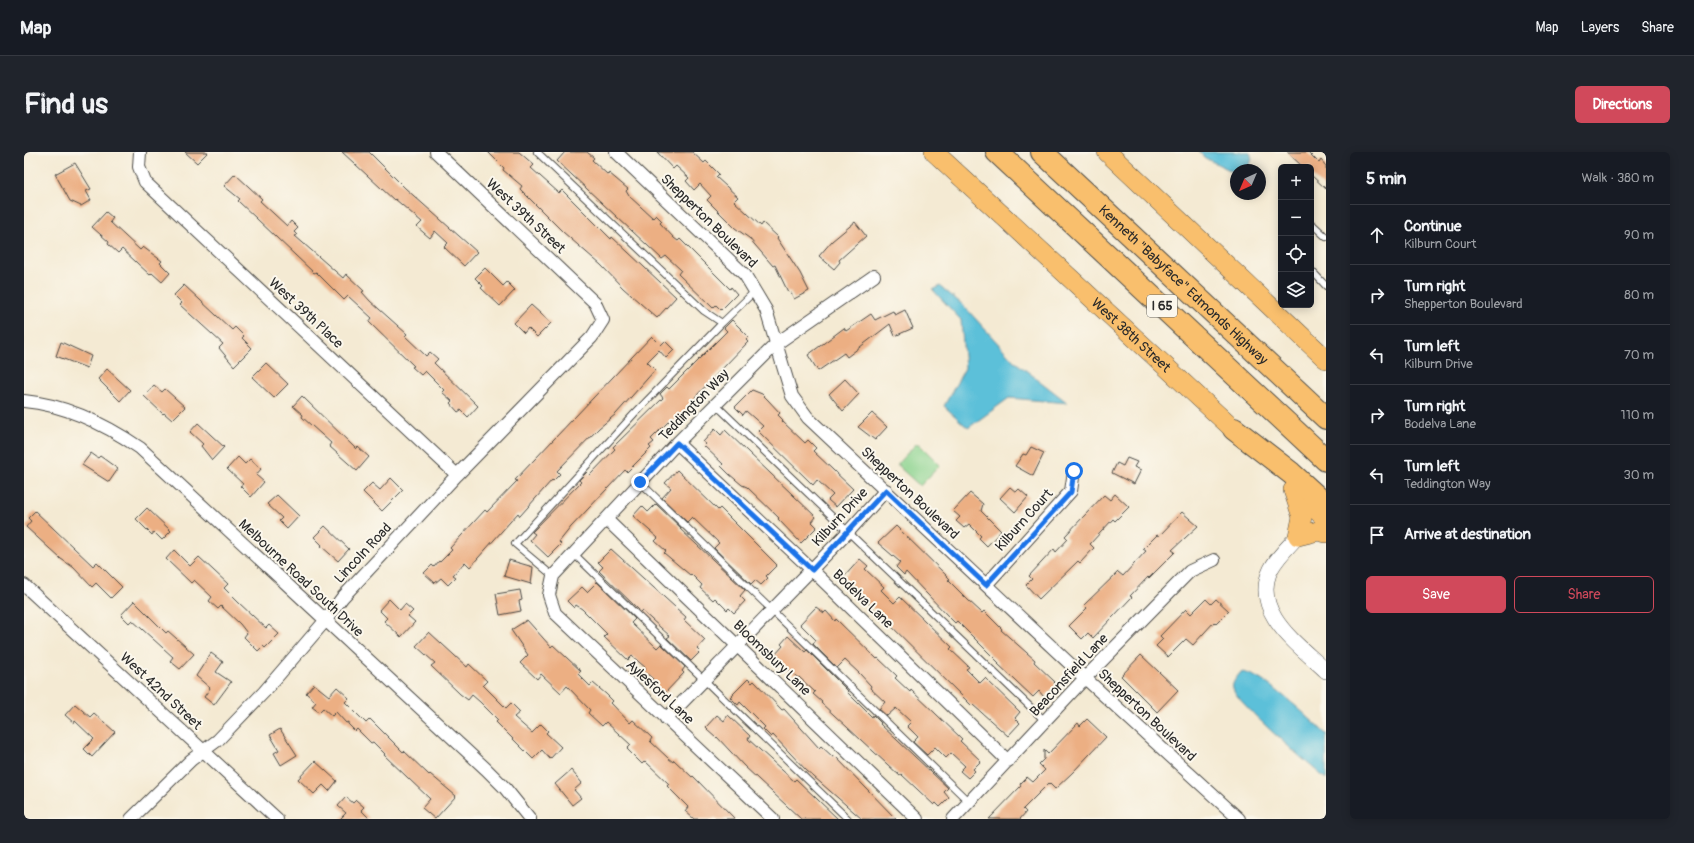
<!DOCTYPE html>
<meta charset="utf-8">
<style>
:root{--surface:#171b24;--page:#20242c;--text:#f1f3f6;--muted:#9ea1a6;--line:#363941;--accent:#d1495b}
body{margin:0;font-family:Pangolin,sans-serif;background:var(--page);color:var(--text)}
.controls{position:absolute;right:12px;top:12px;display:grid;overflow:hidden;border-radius:6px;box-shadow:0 2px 10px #0003}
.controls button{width:36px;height:36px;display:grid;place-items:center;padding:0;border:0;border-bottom:1px solid var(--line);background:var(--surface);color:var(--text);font:20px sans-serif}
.compass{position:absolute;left:1206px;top:12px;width:36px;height:36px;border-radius:50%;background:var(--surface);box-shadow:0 2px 10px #0003;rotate:224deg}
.stop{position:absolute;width:12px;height:12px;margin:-9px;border:3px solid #1a73e8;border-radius:50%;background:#fff}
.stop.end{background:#1a73e8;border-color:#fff;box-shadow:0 1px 4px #0008}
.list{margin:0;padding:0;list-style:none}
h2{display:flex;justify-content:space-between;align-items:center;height:52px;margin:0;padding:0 16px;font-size:17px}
h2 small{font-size:13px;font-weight:400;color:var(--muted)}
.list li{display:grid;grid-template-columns:26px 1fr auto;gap:12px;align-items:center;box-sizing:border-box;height:60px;padding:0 16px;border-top:1px solid var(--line)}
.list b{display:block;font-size:15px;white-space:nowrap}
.list p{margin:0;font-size:13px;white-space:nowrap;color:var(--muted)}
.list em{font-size:13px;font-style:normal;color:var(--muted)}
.actions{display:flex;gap:8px;padding:12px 16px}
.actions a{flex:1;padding:9px 0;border:1px solid var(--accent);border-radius:6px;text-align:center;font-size:14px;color:var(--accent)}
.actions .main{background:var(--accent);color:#fff}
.icon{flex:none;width:22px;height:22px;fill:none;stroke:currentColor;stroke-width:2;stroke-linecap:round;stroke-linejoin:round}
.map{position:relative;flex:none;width:1302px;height:667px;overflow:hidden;border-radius:6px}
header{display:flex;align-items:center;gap:24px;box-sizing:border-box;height:56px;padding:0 20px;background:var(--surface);border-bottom:1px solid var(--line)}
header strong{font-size:19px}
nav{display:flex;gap:22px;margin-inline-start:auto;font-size:14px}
.intro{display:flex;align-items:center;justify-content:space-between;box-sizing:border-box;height:96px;padding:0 24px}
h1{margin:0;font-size:28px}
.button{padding:10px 18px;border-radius:6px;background:var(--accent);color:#fff;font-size:14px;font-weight:700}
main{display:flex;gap:24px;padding:0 24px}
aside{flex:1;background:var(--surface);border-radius:6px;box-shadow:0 2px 10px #0003}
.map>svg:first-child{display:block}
.green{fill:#8bd38e;stroke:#5b7f5c}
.water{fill:#5bc0d9;stroke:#437682}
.building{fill:#ecaf83}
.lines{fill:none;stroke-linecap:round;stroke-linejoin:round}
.service-casing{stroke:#494844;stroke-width:8}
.minor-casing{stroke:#494844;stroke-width:14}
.tertiary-casing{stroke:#494844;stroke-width:16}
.primary-casing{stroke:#494844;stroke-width:20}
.motorway-casing{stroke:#494844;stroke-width:24}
.service{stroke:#fff;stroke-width:6}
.minor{stroke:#fff;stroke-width:12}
.tertiary{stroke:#fff;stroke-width:15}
.primary{stroke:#f9bf6d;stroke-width:19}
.motorway{stroke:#f9bf6d;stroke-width:22}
.route{stroke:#1a73e8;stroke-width:5}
.labels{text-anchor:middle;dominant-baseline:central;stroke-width:4;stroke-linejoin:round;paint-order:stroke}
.shield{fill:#fbf7ec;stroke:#696865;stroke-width:1}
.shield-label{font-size:13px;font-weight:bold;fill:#2b2b2b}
.street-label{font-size:14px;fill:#2b2b2b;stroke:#fbf7ec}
</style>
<header>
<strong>Map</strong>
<nav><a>Map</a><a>Layers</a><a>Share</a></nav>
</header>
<div class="intro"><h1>Find us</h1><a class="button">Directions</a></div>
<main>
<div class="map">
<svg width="1302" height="667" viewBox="0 0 1302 667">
<rect width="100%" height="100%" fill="#fbf7ec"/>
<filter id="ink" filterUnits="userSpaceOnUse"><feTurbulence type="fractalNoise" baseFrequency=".025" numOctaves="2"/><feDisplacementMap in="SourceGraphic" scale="8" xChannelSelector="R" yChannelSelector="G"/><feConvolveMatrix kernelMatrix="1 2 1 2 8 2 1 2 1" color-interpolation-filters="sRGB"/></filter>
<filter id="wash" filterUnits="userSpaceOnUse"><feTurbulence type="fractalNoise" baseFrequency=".012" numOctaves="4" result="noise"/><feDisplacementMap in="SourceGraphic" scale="16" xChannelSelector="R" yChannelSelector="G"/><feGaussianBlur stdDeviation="0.9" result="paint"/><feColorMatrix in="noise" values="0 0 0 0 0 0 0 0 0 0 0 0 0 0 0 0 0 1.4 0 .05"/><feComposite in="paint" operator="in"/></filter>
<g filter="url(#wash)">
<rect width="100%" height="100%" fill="#f4ead3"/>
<!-- green -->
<path class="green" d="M892,292H895L916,313L896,334L874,314V311Z"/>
<!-- water -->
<path class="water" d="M1175,0H1226L1228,7L1224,18H1212V21L1181,6Z
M916,134L939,153L990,209L1044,251L985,246L944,276L920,254L941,216L937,168L909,138Z
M1217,520C1239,521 1285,566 1302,582V627C1286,613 1212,551 1209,536C1207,531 1214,524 1217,520Z"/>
<g id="blocks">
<!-- building -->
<path class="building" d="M161,0H184L173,11Z
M318,0H345L381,36L453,100L440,114L420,95L424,91L411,79L406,86L393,75L398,70L371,47L370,48Z
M464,0H495L510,13L507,16L535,41L538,38L587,87L588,85L652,145L633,166L599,136L577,113L539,80L496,37L498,34L479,18L480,16Z
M541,0H563L570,6L568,8L584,23L585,21L604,37L602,39L605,44L629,66L632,63L638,69L636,71L650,86L654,89L656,87L706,137L707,135L713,142L697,158L692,153L689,156L654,122L657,118L642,104L638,107L533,9Z
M633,0H668L680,11L682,9L695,22L692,25L714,45L710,49L737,74L739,71L754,85L753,86L776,121L785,139L770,147L766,139L764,140L751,113L749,114L725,86L711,76L683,48L687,44L676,32L670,38L662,29L665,26L652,14L649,17Z
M1263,0H1284L1295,11L1297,8L1302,14V37L1287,23V15H1279Z
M51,11L67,37L62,39L67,48L57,54L46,49L31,22Z
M211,22L238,47L236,49L263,74L267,69L274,76L270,80L273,83L271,84L319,126L322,122L340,139L338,140L346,149L383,182L381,184L402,204L406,200L414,207L410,211L454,254L444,265L437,258L434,260L426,251L428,249L418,240L420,238L401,219L397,223L388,215L390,214L345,170L348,166L324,144L320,148L292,120L290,121L214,49L216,47L200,34Z
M82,60L89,66L86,70L116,98L119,95L138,109L136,111L146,121L138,130L128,121L126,123L98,97L94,101L84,92L85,90L68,75Z
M831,70L842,84L815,108L816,110L810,117L795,104L808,89Z
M461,116L479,134L483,130L491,138L476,154L457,136L459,134L451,126Z
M160,133L208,178L211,175L220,184L218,186L228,196L210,214L195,196L199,192L156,153L158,151L150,143Z
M507,153L527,171L513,185L504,176L500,181L490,171Z
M881,158L889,176L871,184L866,172L823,205L820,201L794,219L784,203L820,176L822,179L847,162L851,168L869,159L871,163Z
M708,168L725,185L722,188L724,190L671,245L673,246L652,269L648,266L627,287L630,290L625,294L627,296L603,320L601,318L547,375L535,390L537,392L524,405L506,388L511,382L508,380L557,330L555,328L563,320L566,323L591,297L589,295L639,246L636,242L643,235L645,237L703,179L700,176Z
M628,184L637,193L641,189L650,198L642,206L635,198L623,210L631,218L592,262L575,276L533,319L536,322L529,329L528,328L496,364L494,361L446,415L441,410L429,423L432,425L424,433L417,426L411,431L400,421L408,413L410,415L415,409L416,410L428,398L426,396L461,358L463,360L493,329L491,328Z
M37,190L67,204L63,216L32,204Z
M242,211L264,232L250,246L228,225Z
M83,217L106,238L96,249L74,227Z
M821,227L835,242L819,259L805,242Z
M130,233L138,240L141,237L161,255L148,268L140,261L139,262L120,244Z
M728,238L738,242L744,248L756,261L754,263L759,268L758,269L781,291L784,288L792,296L789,299L829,337L812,355L804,348L809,343L793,328L789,333L734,279L739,274L722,259L719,263L711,255Z
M278,244L332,297L334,295L345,305L333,319L305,294L307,291L278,265L279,263L269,254Z
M848,261L863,275L851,288L834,275Z
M174,271L200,295L188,308L177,294L179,292L166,280Z
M691,277L697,283L701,278L792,365L788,370L793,375L777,391L754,367L755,366L723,335L718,333L705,322L697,314L699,312L680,294L682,292L679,290Z
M1007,295L1020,301L1009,324L991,314L999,302L1002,303Z
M67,301L74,306L76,304L94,317L85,330L58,313Z
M214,305L221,312L226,307L237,317L232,323L240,330L227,345L216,334L219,332L203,317Z
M1103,306L1113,310L1110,315L1117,318L1110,332L1088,321L1093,311L1099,314Z
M653,318L694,358L696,356L753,413L742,424L744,426L737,433L731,428L727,432L690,396L695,391L668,365L663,370L638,346L647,336L641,331Z
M367,326L379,338L358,359L339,340L348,331L356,338Z
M986,335L992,340L995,337L1004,345L991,360L976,346Z
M946,341L959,352L957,359L977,379L963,394L955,386L957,384L945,372L940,376L932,369L936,365L929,359Z
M1091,342L1105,355L1091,369L1089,367L1066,392L1070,396L1056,411L1054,409L1015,447L1002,433L1008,427L1005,424L1030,397L1032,400L1044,387L1041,384L1080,343L1086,348Z
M253,343L275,364L263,377L255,369L258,366L243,352Z
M632,352L657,376L656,377L721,438L716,444L721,449L710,461L705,456L703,458L691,446L689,448L676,436L678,433L667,422L666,423L640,401L642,399L631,389L634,386L609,364L618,354L624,360Z
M123,356L147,379L138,388L130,380L128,383L112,367Z
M11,359L69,414L73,410L98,435L87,446L72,431L68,435L49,415L37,407L2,375L7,369L4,366Z
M1158,360L1174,374L1148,398L1151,400L1125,426L1124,425L1106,444L1108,445L1069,486L1064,481L1058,487L1045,474L1063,456L1060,453L1094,420L1099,424L1122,399L1119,397L1133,383L1135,384Z
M301,374L325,397L314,409L297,394L298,393L290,385Z
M872,374L926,427L924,428L944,448L958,461L960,459L978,477L977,478L1011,508L1010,510L1031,530L1030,531L1032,533L1020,545L1015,539L1009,545L974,512L975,511L933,469L931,471L924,464L882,420L880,423L872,415L876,410L854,391Z
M587,397L662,465L660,468L681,488L673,497L676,500L667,509L643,486L646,484L618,459L617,460L575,419L579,415L574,410Z
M150,398L166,414L175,405L204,432L200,436L215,451L242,476L245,473L255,482L241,496L239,494L234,499L220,485L223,481L216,472L197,454L194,457L185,449L188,445L170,428L167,431L142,407Z
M836,407L844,414L841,417L860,435L857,438L870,451L876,445L928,495L926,497L945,515L942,517L956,531L961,526L996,560L991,566L996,571L984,584L949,553L948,554L843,450L842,451L821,432L823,430L819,426Z
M485,408L509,415L507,432L480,424Z
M573,430L611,467L607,471L633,496L637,492L661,515L658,519L660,521L640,542L627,529L629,527L620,519L622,516L608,504L604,508L580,485L583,482L558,457L552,453L550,456L543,449L558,435L563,440Z
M496,438L498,448L495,449L497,459L476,463L472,442Z
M365,447L376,458L381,452L389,459L384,464L391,470L377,485L360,469L363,466L355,458Z
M1182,447L1187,452L1192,447L1205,459L1192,472L1190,470L1169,493L1162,487L1144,505L1132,494L1139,487L1136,484L1162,457L1167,462Z
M110,449L142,481L144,479L170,502L156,517L146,509L149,505L108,468L105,471L97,463Z
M792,455L800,461L802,459L811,469L812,467L853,507L854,506L873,524L871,526L886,540L887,538L938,587L936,589L957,609L949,617L951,619L944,626L936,619L941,614L927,601L922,606L911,595L903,603L889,590L894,585L883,574L887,570L872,556L863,564L855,557L861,550L846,536L847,534L836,522L821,508L813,516L789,492L792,488L776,472Z
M503,468L527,495L529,493L557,519L554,522L566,534L569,531L582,542L589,549L587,551L606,571L609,568L628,586L626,589L644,606L649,610L650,608L668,625L669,624L711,667H670L661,659L664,655L643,634L645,632L621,609L618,612L603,597L607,593L582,570L578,574L564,561L566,558L543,534L537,541L517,522L513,527L496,511L504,503L487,478Z
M405,480L443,515L445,512L463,529L459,533L482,556L487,551L496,560L490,565L508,581L517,572L524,579L522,581L537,595L526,607L518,598L509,607L472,570L474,568L456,550L448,543L444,548L436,542L407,514L411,511L392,494Z
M764,484L781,500L783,498L824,539L823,540L848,565L849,563L857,571L856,572L924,636L920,640L925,646L916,655L912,651L910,653L877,622L876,624L797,551L798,550L789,542L791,540L775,525L774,526L750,504L759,494L757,492Z
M187,501L199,510L192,520L207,530L190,553L180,545L186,536L172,524Z
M1117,503L1154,538L1133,560L1097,524Z
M724,527L728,531L730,529L758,558L760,557L795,596L797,594L809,605L811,604L872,667H838L782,618L749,583L747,585L739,577L741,575L716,550L714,553L706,545Z
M290,532L305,544L313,535L325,546L321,550L342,571L346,567L379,600L380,599L405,623L406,622L432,644L411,667L398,656L406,647L360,603L361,602L349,590L347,591L333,577L331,579L324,572V570L322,571L312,560L308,564L299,556L295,560L288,555L292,550L282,541Z
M51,552L66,565L70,561L91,580L68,605L60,597L70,587L51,569L50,571L41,563Z
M693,563L700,569L704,563L726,584L724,587L770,629L772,627L814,667H777L720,614L693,585L692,586L683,578L684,577L682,575Z
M1063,567L1082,585L1049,620L1031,637L1025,631L999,657L1002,660L996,667H965L997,634L996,632L1003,625L1009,630L1021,618L1015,612L1020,607V598L1024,602L1054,571L1056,574Z
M256,577L273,603L257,613L250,601L255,598L246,583Z
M291,609L313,629L305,639L299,633L290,642L274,627Z
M547,618L558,631L550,638L557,646L548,653L531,632Z
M322,645L329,651L332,648L340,655L337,658L346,667H316L322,661L314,654Z"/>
</g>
</g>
<g filter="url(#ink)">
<use href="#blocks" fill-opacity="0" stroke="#494844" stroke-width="1"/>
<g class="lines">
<!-- service casing -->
<g class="service-casing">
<path id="service" d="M513,0L680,159L698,171L731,139
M1287,71L1302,85
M1287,118L1302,134
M691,252L1021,569
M616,330L945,650
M549,401L824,667
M529,424L491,392L610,262L698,171"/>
</g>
<!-- minor casing -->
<g class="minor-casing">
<path id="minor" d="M116,0L115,15L121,30L433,323
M592,0L721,123L742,158L768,244L784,266L1061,526L1215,667
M0,249C43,253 81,272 116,296L462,617L481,636L506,667
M653,291L788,418L984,609
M582,367L893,667
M0,433L253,667
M962,433L1047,339L1050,319
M642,567L825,379L862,338
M107,667L167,608L194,588L240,540L301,469L318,446L433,323L568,185L579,168L571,151L412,0
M749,667L531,461L525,443L529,424L653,291L752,192L850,124
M929,667L1061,526L1166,419L1190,408"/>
</g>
<!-- tertiary casing -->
<g class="tertiary-casing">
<path id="tertiary" d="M1274,384C1265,394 1254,404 1247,417C1226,460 1275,493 1302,519"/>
</g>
<!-- primary casing -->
<g class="primary-casing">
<g id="primary">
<path id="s1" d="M910,0L1221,288"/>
<path d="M1083,0L1302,207"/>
<path d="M1269,338L1278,365L1274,384L1294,379L1302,381"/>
<path d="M1278,345L1302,367"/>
</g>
</g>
<!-- motorway casing -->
<g class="motorway-casing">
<g id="motorway">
<path d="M973,0L1302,308"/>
<path id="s2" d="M1018,0L1302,266"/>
<path d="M1210,277L1267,321L1302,353"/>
</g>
</g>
<!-- service -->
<use href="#service" class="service"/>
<!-- minor -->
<use href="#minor" class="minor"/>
<!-- tertiary -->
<use href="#tertiary" class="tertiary"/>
<!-- primary -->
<use href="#primary" class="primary"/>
<!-- motorway -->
<use href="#motorway" class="motorway"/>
</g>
</g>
<g class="lines" filter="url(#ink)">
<!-- route -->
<path class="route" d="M616,330L653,291L788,418L862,338L962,433L1047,340L1050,319"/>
</g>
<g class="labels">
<!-- shield labels -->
<rect class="shield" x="1123" y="143" width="30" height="22" rx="3"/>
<g class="shield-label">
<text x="1138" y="154">I 65</text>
</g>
<!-- street labels -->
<g class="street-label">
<text transform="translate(502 64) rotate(43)">West 39th Street</text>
<text transform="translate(685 69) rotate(44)">Shepperton Boulevard</text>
<text stroke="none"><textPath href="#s2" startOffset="194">Kenneth "Babyface" Edmonds Highway</textPath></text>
<text transform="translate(282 161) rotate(43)">West 39th Place</text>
<text stroke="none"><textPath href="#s1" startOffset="269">West 38th Street</textPath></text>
<text transform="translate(670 253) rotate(-46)">Teddington Way</text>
<text transform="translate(886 341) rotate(43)">Shepperton Boulevard</text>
<text transform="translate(816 365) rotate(-47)">Kilburn Drive</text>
<text transform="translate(1000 368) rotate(-48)">Kilburn Court</text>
<text transform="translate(339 401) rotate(-47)">Lincoln Road</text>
<text transform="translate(277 426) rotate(43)">Melbourne Road South Drive</text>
<text transform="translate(839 447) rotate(44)">Bodelva Lane</text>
<text transform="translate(748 506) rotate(44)">Bloomsbury Lane</text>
<text transform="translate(1045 523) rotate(-47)">Beaconsfield Lane</text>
<text transform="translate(137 539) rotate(43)">West 42nd Street</text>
<text transform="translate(636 540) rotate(43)">Aylesford Lane</text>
<text transform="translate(1123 563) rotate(43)">Shepperton Boulevard</text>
</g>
</g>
</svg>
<div class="controls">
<button>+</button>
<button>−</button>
<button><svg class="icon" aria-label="locate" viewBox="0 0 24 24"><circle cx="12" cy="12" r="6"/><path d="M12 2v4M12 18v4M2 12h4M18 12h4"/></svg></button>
<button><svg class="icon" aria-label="layers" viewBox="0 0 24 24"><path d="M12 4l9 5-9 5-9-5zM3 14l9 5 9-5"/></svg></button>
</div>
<svg class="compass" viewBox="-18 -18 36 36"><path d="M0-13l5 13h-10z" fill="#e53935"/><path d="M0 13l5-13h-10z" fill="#9ea1a6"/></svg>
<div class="stop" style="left:1050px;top:319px"></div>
<div class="stop end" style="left:616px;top:330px"></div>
</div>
<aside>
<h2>5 min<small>Walk · 380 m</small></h2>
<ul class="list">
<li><svg class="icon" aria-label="ahead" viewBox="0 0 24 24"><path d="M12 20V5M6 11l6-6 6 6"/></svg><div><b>Continue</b><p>Kilburn Court</p></div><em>90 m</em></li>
<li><svg class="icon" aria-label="right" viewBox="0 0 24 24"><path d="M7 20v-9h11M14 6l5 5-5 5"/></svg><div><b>Turn right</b><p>Shepperton Boulevard</p></div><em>80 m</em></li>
<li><svg class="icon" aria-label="left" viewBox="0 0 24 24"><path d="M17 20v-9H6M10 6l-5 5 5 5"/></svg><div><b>Turn left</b><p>Kilburn Drive</p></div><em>70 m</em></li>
<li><svg class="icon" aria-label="right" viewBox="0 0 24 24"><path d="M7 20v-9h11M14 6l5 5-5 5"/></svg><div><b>Turn right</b><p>Bodelva Lane</p></div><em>110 m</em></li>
<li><svg class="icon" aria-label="left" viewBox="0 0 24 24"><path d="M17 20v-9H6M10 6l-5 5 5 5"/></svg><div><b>Turn left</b><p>Teddington Way</p></div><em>30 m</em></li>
<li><svg class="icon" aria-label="arrive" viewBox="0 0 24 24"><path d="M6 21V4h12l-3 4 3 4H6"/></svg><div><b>Arrive at destination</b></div></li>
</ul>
<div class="actions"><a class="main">Save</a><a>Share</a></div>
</aside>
</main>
